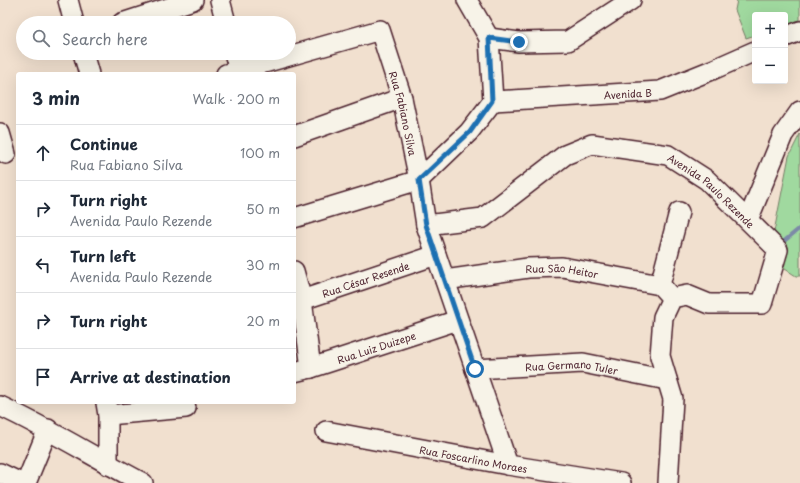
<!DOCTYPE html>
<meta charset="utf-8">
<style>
:root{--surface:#fff;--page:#f2f2f3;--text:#1f2937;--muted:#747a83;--line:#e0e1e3}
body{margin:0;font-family:"Playpen Sans",sans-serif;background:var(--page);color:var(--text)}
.controls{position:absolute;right:12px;top:12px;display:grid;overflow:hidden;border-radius:4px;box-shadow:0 4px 16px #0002}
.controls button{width:36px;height:36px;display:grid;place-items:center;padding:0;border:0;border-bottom:1px solid var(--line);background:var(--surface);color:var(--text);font:20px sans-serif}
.stop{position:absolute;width:12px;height:12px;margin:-9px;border:3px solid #1f6fb2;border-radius:50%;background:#fff}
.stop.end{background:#1f6fb2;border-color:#fff;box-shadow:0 1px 4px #0008}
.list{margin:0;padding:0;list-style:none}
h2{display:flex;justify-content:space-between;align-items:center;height:52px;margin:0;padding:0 16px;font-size:17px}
h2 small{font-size:13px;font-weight:400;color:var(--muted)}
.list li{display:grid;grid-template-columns:26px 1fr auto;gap:12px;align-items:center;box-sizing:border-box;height:56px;padding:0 16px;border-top:1px solid var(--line)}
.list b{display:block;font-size:15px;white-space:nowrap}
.list p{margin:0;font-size:13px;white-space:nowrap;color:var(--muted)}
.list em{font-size:13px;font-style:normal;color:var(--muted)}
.icon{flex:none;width:22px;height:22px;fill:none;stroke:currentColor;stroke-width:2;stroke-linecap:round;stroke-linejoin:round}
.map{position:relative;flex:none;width:800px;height:483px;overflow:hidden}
.search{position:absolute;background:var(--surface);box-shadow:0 4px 16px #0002;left:16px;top:16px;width:280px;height:44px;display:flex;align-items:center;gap:10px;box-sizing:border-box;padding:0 14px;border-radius:22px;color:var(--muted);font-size:15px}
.panel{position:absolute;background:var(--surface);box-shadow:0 4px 16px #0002;left:16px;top:72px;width:280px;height:332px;border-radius:4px}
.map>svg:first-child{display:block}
.green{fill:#a0d99f;stroke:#757c65}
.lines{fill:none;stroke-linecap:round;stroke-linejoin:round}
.stream{stroke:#7c89a7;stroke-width:4}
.minor-casing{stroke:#4a1f2b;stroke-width:22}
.minor{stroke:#f7f3e8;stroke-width:19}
.route{stroke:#1f6fb2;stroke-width:5}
.labels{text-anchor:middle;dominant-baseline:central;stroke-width:3;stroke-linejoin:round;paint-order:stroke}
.street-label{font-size:10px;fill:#4a1f2b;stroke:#f7f3e8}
</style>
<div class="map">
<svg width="800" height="483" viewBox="0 0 800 483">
<rect width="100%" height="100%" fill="#f1e0cf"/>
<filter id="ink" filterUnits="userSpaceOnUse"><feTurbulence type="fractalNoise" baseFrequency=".025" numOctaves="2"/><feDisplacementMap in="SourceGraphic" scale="8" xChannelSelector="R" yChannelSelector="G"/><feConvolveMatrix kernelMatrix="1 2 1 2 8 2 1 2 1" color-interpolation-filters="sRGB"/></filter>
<g filter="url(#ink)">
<!-- green -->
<path class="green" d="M737,0H800V20L785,26V15H755V35L746,38L735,10Z
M800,134V276H796L774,262L770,252L789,156Z"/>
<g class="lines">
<!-- stream -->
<path class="stream" d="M783,242L800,228"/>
<!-- minor casing -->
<g class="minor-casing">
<g id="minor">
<path d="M68,0L74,23"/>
<path d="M220,0L226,23"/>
<path d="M122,23L193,0"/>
<path d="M785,37L800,31"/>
<path d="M489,38L519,42L568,41L631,0"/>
<path d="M83,53L89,74"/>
<path d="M234,53L240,74"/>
<path id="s1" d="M226,74L380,30L402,98L419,180L426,225L508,465"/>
<path id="s2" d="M493,101L660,91L712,70L755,51"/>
<path d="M0,133L6,154"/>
<path d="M294,136L402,98"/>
<path d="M294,218L419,180L469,132L493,101L489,38L467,0"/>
<path d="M748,220L783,135L800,111"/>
<path id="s3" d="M426,225L483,218L565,155L592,144L668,155L707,180L778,250L762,304H709L687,295L672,298L663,317L660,356L673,399L668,483"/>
<path d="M294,271L302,300L311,368"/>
<path id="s4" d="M445,280L528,268L562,267L660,285L672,298"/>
<path d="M660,285L679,212"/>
<path id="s5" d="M294,301L302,300L436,255"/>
<path id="s6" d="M475,369L583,363L667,380"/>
<path id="s7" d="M294,372L311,368L458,320"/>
<path d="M106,403L108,415V465"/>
<path d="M0,406C50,429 95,458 143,483"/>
<path d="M108,415L186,408"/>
<path id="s8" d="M326,431L508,465L621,483"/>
<path d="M0,473L21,483"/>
<path d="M26,483L48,429"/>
</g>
</g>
<!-- minor -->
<use href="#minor" class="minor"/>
</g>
</g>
<g class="lines" filter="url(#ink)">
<!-- route -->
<path class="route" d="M475,369L426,225L419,180L470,132L492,101L489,38L519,42"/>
</g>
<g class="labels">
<!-- street labels -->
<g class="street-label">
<text stroke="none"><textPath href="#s2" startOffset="135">Avenida B</textPath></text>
<text stroke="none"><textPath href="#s1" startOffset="247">Rua Fabiano Silva</textPath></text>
<text stroke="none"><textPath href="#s3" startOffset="323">Avenida Paulo Rezende</textPath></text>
<text stroke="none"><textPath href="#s4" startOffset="118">Rua São Heitor</textPath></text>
<text stroke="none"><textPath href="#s5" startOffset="75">Rua César Resende</textPath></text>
<text stroke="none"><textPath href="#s7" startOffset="86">Rua Luiz Duizepe</textPath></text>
<text stroke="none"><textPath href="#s6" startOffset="97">Rua Germano Tuler</textPath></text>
<text stroke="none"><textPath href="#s8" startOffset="150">Rua Foscarlino Moraes</textPath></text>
</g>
</g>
</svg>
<div class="controls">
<button>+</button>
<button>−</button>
</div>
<div class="stop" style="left:475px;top:369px"></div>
<div class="stop end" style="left:519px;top:42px"></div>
<div class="search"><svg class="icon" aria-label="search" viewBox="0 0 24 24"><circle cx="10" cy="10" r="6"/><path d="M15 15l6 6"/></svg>Search here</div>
<section class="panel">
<h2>3 min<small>Walk · 200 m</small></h2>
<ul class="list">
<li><svg class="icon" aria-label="ahead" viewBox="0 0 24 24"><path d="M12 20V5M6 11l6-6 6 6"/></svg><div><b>Continue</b><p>Rua Fabiano Silva</p></div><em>100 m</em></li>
<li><svg class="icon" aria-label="right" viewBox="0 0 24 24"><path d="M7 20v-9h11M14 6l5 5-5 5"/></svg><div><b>Turn right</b><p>Avenida Paulo Rezende</p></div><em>50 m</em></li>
<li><svg class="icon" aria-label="left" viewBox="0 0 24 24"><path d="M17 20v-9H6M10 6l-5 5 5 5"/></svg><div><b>Turn left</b><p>Avenida Paulo Rezende</p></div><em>30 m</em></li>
<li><svg class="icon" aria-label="right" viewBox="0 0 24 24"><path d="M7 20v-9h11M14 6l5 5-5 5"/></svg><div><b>Turn right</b></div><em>20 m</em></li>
<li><svg class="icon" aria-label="arrive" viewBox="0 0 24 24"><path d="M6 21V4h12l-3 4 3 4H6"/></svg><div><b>Arrive at destination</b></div></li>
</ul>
</section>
</div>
